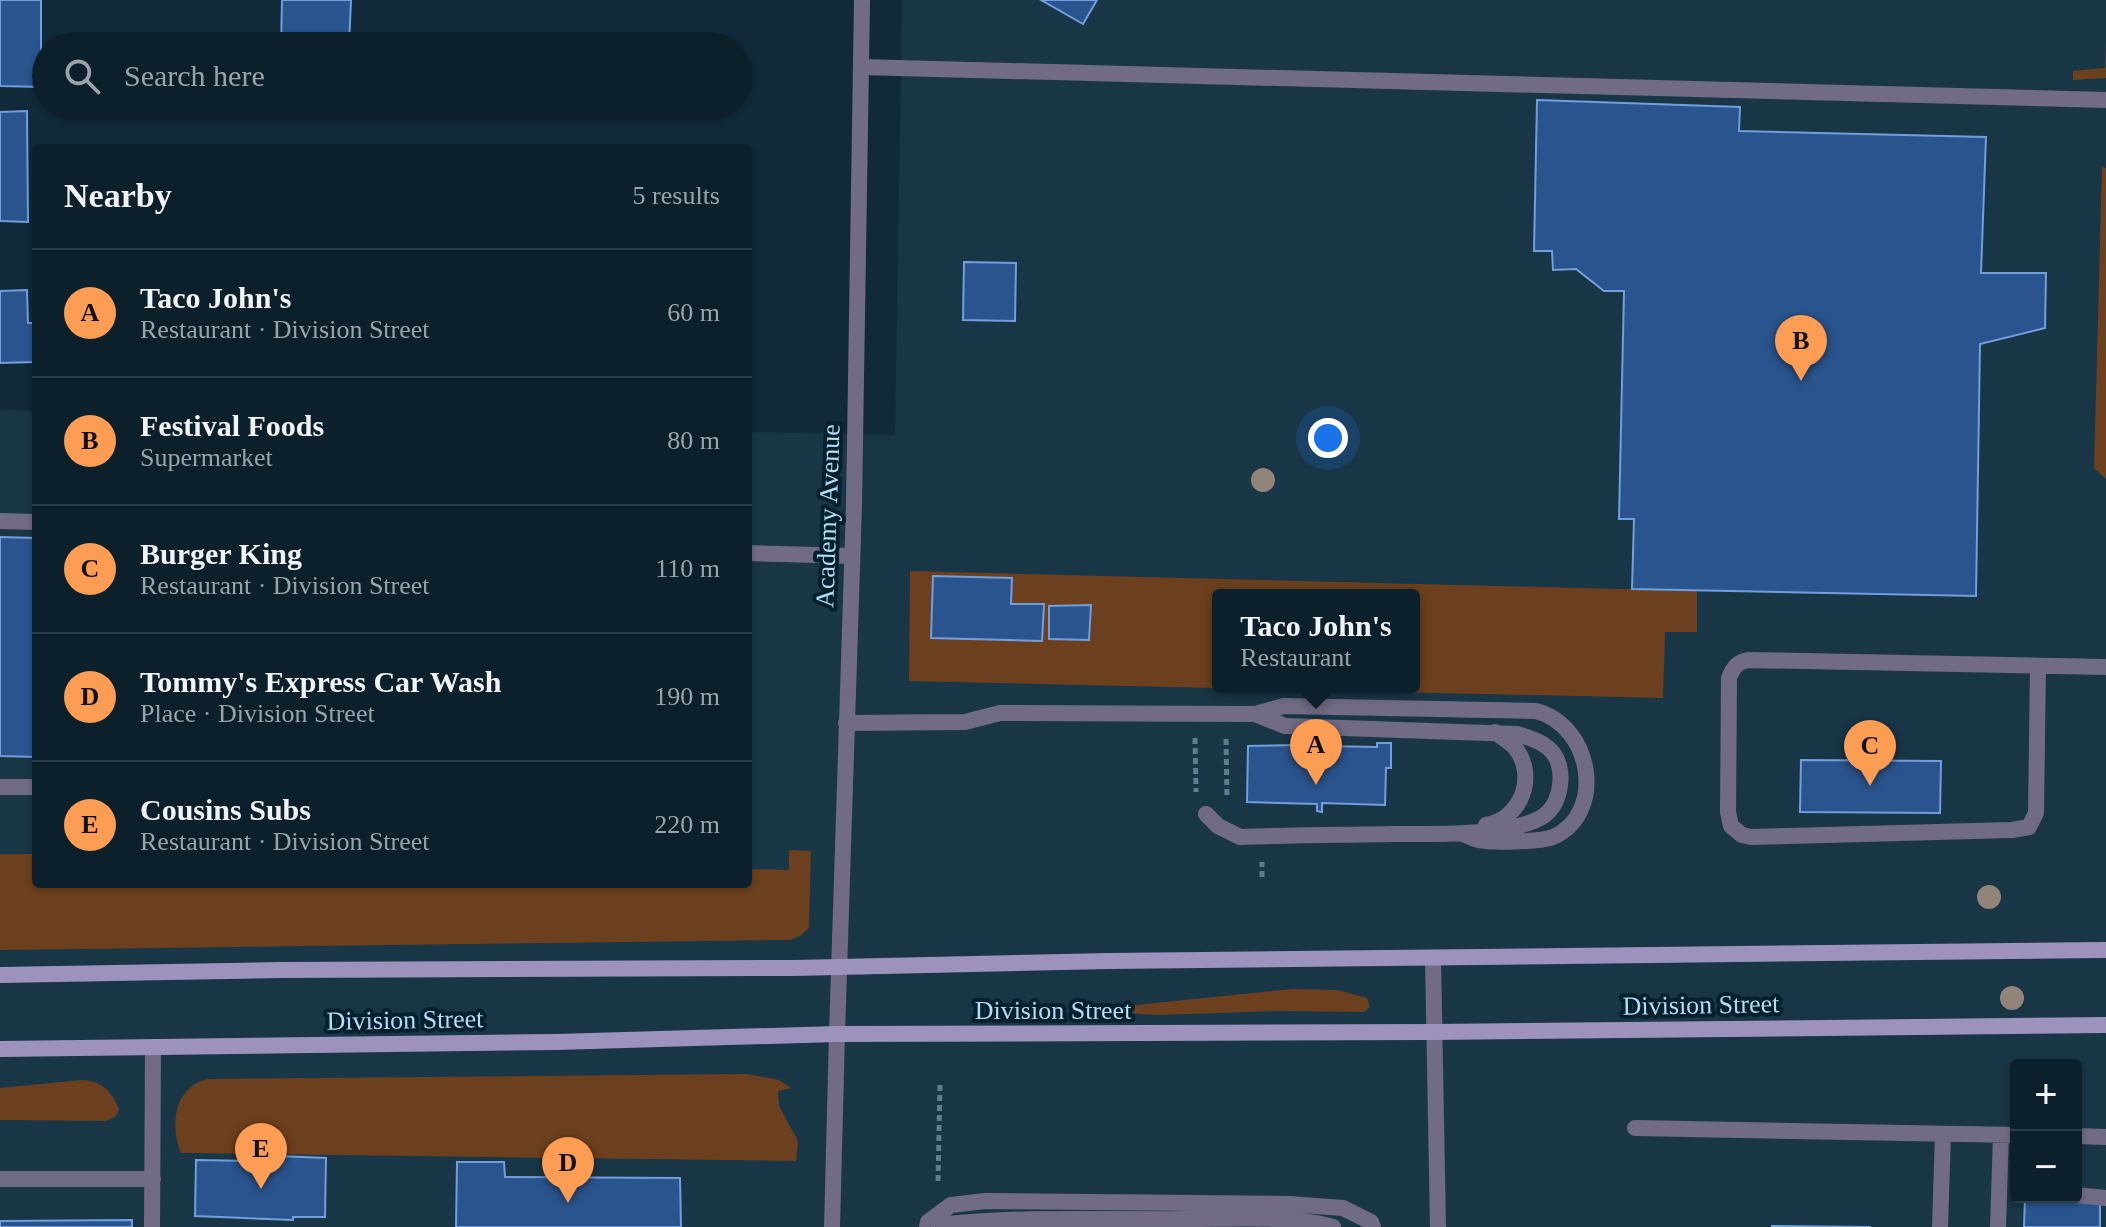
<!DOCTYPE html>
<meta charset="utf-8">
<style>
:root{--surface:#0c202b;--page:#1a2d37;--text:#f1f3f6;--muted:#9aa3a9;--line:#2c3e47;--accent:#fc9d53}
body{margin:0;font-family:Georgia,serif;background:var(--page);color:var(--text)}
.controls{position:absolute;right:24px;bottom:24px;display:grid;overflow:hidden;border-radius:8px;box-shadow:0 2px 6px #0004}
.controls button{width:72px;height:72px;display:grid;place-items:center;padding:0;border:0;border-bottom:2px solid var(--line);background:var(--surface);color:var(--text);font:40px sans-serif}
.you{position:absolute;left:1328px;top:438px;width:28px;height:28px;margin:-20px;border:6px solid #fff;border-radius:50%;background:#1a73e8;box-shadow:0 0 0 12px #1a73e833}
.badge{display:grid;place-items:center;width:52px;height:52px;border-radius:50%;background:var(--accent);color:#111;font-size:26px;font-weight:700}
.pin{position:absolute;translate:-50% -66px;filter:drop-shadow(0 2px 4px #0008)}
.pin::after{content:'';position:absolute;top:42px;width:28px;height:24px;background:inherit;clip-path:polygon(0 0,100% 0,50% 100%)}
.popup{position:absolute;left:1212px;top:589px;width:208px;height:104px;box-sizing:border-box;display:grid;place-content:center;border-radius:8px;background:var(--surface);filter:drop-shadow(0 2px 6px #0005);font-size:26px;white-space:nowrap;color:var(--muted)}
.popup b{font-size:30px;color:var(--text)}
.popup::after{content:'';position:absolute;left:50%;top:100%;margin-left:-16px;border:16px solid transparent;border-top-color:var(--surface)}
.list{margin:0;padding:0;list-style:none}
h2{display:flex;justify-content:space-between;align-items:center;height:104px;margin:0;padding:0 32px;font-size:34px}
h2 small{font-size:26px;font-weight:400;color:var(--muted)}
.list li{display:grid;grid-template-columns:52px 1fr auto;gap:24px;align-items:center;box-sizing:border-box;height:128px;padding:0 32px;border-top:2px solid var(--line)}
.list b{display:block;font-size:30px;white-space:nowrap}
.list p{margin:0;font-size:26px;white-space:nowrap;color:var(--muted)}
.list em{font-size:26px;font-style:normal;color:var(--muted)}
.icon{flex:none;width:44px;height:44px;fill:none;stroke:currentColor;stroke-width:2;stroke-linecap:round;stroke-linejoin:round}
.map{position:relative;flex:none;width:2106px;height:1227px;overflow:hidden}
.search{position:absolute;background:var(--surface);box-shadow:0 2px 6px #0004;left:32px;top:32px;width:720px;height:88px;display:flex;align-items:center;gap:20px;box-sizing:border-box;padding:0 28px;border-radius:44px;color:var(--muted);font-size:30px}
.panel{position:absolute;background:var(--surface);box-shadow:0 2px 6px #0004;left:32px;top:144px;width:720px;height:744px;border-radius:8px}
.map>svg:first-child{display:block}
.built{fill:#193647;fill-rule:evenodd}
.green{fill:#6c401e;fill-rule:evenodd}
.building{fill:#2a548d;stroke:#719fdd;stroke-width:2}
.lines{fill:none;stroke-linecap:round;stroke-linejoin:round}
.path{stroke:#5d7d90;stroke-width:5;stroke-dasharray:6 4;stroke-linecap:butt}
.service{stroke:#726b85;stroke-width:16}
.minor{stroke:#726b85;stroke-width:16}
.secondary{stroke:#9c92bb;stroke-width:16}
.tree{fill:#928478}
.labels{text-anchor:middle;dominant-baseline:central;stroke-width:8;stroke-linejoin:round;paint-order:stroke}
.street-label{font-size:26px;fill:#b5dcf4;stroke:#06202e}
</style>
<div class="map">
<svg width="2106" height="1227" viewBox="0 0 2106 1227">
<rect width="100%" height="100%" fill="#102a39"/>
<!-- built -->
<path class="built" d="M902,0H2106V1227H0V410L36,411V884H748V432L895,435ZM1218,595H1414V687H1218ZM2016,1065H2076V1197H2016Z"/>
<!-- green -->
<path class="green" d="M2106,40V78L2073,80V71L2105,68Z
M2102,167L2106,168V479L2094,468Z
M910,571L1697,591V632H1665L1663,698L909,681ZM1218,595H1414V687H1218Z
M789,850L811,851L809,928L800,936L790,940L0,950V854H36V884H748V869L789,870Z
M1292,989L1338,990L1367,998L1370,1007L1364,1012L1276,1011L1156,1015L1117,1012V1007Z
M747,1074L779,1080L791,1088L778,1091L779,1106L798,1141L796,1161L181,1153C169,1125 175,1086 208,1079Z
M82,1080C102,1081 113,1092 119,1110L116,1116L106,1121L0,1120V1088Z"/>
<!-- building -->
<path class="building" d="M0,0H41V87L0,86Z
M282,0H351L349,46H281Z
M1041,0H1097L1083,24Z
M1537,100L1740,107L1739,131L1986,137L1981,273H2046L2045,328L1980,344L1976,596L1632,589L1634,519H1619L1624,291H1604L1576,269L1553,270L1552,251H1534Z
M27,111L28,222L0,221V112Z
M964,262L1016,263L1015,321L963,320Z
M27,290L28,323H36V362L0,363V291Z
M0,537L36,538V757L0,756Z
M933,576L1012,578L1011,604H1044L1042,641L931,638Z
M1091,605L1089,640L1049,639V606Z
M1302,739L1322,740V746L1377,747V743H1391V768H1386L1385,805L1322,803V812L1317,811V804L1247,802L1248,746L1302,745Z
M1801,760L1941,761L1940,813L1800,812Z
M254,1155L326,1158L325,1217H293V1220L195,1216L196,1160L253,1161Z
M457,1162H504L505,1177L680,1178L681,1227H456Z
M2025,1197L2100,1198V1227H2024Z
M132,1220V1227H0V1221Z
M1772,1226L1871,1227H1772Z"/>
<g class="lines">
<!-- path -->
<path class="path" d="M1195,738L1196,792
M1226,739L1227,797
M1262,877V862
M938,1181L940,1084"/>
<!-- service -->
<path class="service" d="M861,67L2106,100
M0,521L36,522
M748,553L852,556
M2038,666L2036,813L2029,827L2012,830L1751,837L1742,835L1731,826L1728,812L1729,678C1733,668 1737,662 1748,660L2106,667
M846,723L965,722L1000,713L1255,714L1284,706L1536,711C1593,726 1606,814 1553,837C1540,842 1492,843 1478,840C1472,838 1466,835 1460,833
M0,787H36
M1206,814L1218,826L1240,837C1291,835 1343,835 1394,834C1432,834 1514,837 1545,815C1559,804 1563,782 1559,765C1554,745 1534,739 1517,734L1285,726L1255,714
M1486,825C1521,819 1537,777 1516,749C1511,742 1502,738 1495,732
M1635,1128L2016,1135
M2076,1136L2106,1137
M0,1179H153
M2076,1195L2106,1198
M152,1227L153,1047
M832,1227L837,1034
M927,1227L928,1222L951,1205L985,1201L1289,1204L1343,1208L1371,1222L1373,1227
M944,1227L948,1224C1027,1216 1107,1220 1187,1219C1230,1219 1293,1215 1333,1227
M1998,1227L2001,1135"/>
<!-- minor -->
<path class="minor" d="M1433,958L1438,1227
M837,1034L854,505L862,0
M1940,1227L1943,1134"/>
<!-- secondary -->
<path class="secondary" d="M0,975L281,970L793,968L1109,961L2106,950
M0,1049L556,1042L837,1034L1433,1032L2106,1025"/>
</g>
<!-- trees -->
<g class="tree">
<circle cx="1263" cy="480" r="12"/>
<circle cx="1989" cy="897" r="12"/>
<circle cx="2012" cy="998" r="12"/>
</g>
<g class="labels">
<!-- street labels -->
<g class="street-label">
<text transform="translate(828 516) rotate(-88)">Academy Avenue</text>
<text transform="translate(1701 1005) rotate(-1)">Division Street</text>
<text x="1053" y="1010">Division Street</text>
<text transform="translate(405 1020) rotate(-1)">Division Street</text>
</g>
</g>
</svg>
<div class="controls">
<button>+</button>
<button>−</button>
</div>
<div class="you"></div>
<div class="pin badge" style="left:1316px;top:785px">A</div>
<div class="popup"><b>Taco John's</b>Restaurant</div>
<div class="pin badge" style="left:1801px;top:381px">B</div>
<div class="pin badge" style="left:1870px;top:786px">C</div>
<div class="pin badge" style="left:568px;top:1203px">D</div>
<div class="pin badge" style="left:261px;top:1189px">E</div>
<div class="search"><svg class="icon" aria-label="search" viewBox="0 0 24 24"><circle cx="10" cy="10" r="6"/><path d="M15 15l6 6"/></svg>Search here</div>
<section class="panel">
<h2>Nearby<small>5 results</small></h2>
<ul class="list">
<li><span class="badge">A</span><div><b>Taco John's</b><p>Restaurant · Division Street</p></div><em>60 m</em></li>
<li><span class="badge">B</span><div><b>Festival Foods</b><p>Supermarket</p></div><em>80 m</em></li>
<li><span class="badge">C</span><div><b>Burger King</b><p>Restaurant · Division Street</p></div><em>110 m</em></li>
<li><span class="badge">D</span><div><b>Tommy's Express Car Wash</b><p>Place · Division Street</p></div><em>190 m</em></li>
<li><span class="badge">E</span><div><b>Cousins Subs</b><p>Restaurant · Division Street</p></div><em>220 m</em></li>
</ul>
</section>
</div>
